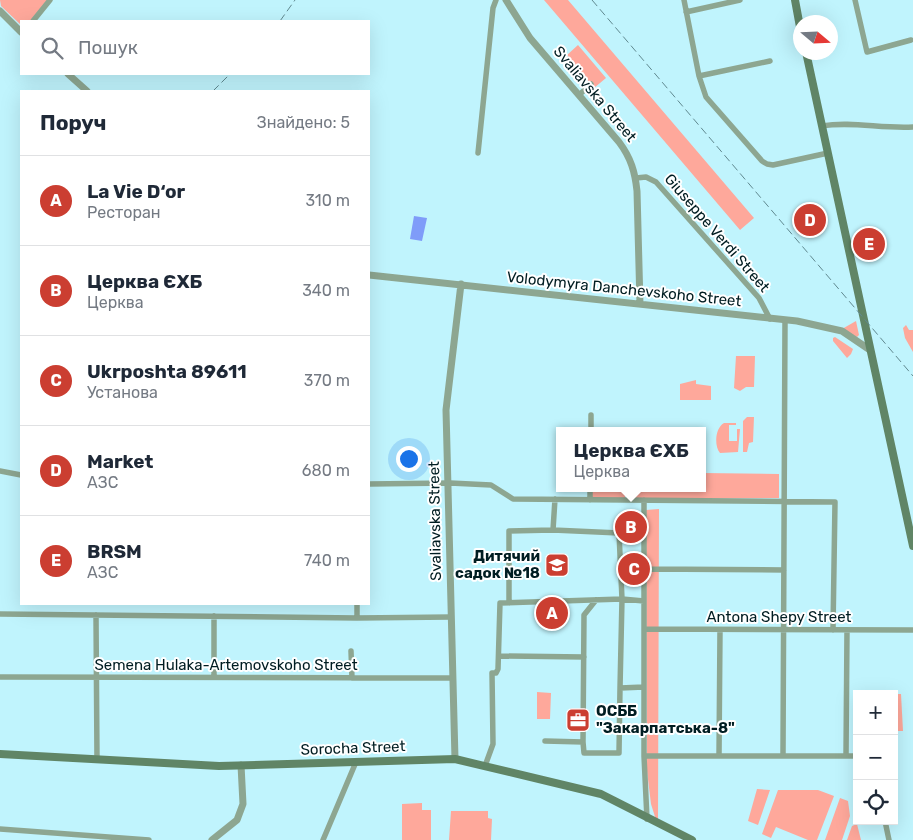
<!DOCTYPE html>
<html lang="uk">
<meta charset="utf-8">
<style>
:root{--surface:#fff;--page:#f6f6f7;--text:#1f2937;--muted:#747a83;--line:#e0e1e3;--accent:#cb3e31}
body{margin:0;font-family:Rubik,sans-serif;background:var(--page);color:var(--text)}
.controls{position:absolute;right:15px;bottom:15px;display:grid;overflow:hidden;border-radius:0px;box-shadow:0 5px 20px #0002}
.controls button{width:45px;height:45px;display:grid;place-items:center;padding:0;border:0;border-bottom:1px solid var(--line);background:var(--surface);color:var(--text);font:25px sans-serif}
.compass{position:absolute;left:793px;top:15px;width:45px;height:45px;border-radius:50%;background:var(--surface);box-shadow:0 5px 20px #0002;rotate:109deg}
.you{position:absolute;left:408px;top:458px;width:18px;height:18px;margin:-12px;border:4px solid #fff;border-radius:50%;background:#1a73e8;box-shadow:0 0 0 8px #1a73e833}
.badge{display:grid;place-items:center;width:32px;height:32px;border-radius:50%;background:var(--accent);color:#fff;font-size:16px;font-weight:700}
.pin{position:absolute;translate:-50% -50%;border:2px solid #fff;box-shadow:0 1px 5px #0006}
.popup{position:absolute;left:556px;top:427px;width:150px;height:65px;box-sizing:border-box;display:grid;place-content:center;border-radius:0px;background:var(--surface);filter:drop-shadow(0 1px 4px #0005);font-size:16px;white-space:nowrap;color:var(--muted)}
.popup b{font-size:19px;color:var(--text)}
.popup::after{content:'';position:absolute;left:50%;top:100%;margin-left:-10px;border:10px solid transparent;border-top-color:var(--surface)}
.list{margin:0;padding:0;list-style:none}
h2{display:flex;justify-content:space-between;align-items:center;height:65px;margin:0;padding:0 20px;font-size:21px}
h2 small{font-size:16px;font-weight:400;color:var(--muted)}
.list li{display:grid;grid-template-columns:32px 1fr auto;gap:15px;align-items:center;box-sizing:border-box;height:90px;padding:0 20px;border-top:1px solid var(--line)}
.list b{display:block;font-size:19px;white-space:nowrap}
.list p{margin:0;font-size:16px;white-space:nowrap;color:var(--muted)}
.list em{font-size:16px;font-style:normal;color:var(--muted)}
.icon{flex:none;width:28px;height:28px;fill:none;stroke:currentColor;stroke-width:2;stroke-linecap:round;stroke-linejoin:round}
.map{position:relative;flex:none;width:913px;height:840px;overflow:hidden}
.search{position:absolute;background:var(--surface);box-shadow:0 5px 20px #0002;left:20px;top:20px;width:350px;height:55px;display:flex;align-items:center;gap:12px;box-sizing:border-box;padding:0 18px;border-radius:0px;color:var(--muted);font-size:19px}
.panel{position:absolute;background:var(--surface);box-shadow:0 5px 20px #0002;left:20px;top:90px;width:350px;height:515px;border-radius:0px}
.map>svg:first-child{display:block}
.green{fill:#fea89b}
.water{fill:#7f9cf9}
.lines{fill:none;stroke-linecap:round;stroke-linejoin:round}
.minor{stroke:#8da691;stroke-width:5.5}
.tertiary{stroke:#8da691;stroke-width:7}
.secondary{stroke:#608566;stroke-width:8}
.rail{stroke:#608990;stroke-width:1;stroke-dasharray:8 4;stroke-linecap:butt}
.labels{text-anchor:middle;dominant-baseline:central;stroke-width:4;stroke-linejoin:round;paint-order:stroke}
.street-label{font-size:15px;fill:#001d22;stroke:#fff}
.poi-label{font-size:15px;font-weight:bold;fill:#001d22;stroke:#fff;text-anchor:end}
</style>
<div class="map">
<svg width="913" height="840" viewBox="0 0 913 840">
<rect width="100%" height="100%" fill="#c0f4fd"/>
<!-- green -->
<path class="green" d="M0,0H48L30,21H21V25L1,6Z
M544,0H568L754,218L740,230Z
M578,45L606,78L594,88L567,55Z
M856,321L859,335L857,337L842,329Z
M906,325L909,330H913V352L905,338L903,328Z
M835,337L853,349L851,354L847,358L833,341V338Z
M736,356H755L754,387H746L740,391L734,388Z
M696,380V384L711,386V400H680V384Z
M747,417H754L753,442L749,443L747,452H743V421Z
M724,423H736V425H729V441H737V429H740L738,452L720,453C714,446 715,428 724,423Z
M702,473L779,474V498L632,499V488H702Z
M592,488H625V499H592Z
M659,509L658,820H656L651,804L647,771L646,510Z
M537,692L551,693L550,719H537Z
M894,694H901L903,731H894Z
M757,789L770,790L758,825L748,821Z
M778,790H818L834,796L817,840H808L776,827L771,838L762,834Z
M840,798L848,801L850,816L842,840H825Z
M422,803V810H431V840H402V804Z
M451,811H488V818L492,819L491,840H449Z
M857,824L861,840H847L852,826Z"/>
<!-- water -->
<path class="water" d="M414,216L427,218L422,241L410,239Z"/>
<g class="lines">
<!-- minor -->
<path class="minor" d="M684,0L699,76L706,97L762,161L767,164L773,165L828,153
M855,0L867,52L911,40
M686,12L740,0
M33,21L50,0
M699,76L770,61
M579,95L591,84
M822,126C852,121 882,129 913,127
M478,153L493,8L496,0
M636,178L646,177L656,182L759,298L770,319
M591,431V415
M0,471L21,475
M369,484L450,483L491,485L513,499L835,502L833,630
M555,499L553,530L619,533L622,599L644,601
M590,500V488
M644,500V756L647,819
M644,569L784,570
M509,603V531L553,530
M357,604V618
M0,614L357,618L451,617
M96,615L97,760
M644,629L913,630
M351,651L352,678
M499,656L584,657
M0,677L452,678
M214,677V616
M545,741L583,742L584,615L596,600
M583,742L584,753H619L620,688
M783,755L785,320
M644,756H857
M719,756L720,630
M846,756L847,630
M485,766L493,744L492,673H496L498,669L500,603L622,599L620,688L644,687
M885,821L889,840
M0,829L149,840
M323,840L356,762"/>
<!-- tertiary -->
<path class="tertiary" d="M506,0L530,38L619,142C631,158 635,172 637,191L640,304
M0,11L21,32
M68,74L87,91
M369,275L797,321L842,331L870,350
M455,759L446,410L461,284
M212,840L237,820L243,804L241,765"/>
<!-- secondary -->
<path class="secondary" d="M795,0L800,27
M806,52L913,546
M0,754L219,766L455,759L601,794L692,840"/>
<!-- rail -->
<path class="rail" d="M592,0L913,376
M280,21L295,0
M213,91L230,74"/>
</g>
<!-- icons -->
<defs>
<g id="school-square" transform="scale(1.25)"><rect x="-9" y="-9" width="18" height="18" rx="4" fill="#cb3e31" stroke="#fff"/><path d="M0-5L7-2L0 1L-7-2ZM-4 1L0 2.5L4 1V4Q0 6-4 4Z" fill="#fff"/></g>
<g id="office-square" transform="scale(1.25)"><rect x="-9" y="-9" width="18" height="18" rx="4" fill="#cb3e31" stroke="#fff"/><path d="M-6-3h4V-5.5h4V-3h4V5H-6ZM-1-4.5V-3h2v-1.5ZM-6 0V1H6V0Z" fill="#fff"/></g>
</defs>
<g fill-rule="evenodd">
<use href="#school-square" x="557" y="565"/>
<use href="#office-square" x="578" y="720"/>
</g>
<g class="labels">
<!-- street labels -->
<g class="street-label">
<text transform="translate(595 94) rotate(50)">Svaliavska Street</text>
<text transform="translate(717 233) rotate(49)">Giuseppe Verdi Street</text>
<text transform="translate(624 289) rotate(6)">Volodymyra Danchevskoho Street</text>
<text transform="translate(435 521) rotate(-91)">Svaliavska Street</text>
<text x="779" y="617">Antona Shepy Street</text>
<text x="226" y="665">Semena Hulaka-Artemovskoho Street</text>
<text transform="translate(353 748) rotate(-2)">Sorocha Street</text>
</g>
<!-- poi labels -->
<g class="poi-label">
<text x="540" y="556">Дитячий<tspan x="540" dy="17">садок №18</tspan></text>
<text x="596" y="711" text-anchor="start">ОСББ<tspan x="596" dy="17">"Закарпатська-8"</tspan></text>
</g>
</g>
</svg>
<div class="controls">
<button>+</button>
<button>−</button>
<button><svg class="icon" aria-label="locate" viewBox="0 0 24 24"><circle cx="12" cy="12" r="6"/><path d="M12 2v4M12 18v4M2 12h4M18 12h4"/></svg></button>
</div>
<svg class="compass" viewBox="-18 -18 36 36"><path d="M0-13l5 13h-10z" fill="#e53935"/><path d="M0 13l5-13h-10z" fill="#747a83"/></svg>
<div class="you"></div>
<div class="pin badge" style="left:552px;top:613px">A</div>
<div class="pin badge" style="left:631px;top:527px">B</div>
<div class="popup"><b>Церква ЄХБ</b>Церква</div>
<div class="pin badge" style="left:634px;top:569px">C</div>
<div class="pin badge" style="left:810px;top:220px">D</div>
<div class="pin badge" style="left:869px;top:244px">E</div>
<div class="search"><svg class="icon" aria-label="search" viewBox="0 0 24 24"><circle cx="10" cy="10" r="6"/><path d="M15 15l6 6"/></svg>Пошук</div>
<section class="panel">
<h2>Поруч<small>Знайдено: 5</small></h2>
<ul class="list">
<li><span class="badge">A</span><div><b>La Vie D‘or</b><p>Ресторан</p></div><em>310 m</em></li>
<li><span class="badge">B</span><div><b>Церква ЄХБ</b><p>Церква</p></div><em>340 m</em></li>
<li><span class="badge">C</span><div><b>Ukrposhta 89611</b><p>Установа</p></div><em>370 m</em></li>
<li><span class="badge">D</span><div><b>Market</b><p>АЗС</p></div><em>680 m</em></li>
<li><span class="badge">E</span><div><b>BRSM</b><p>АЗС</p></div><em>740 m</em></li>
</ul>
</section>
</div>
